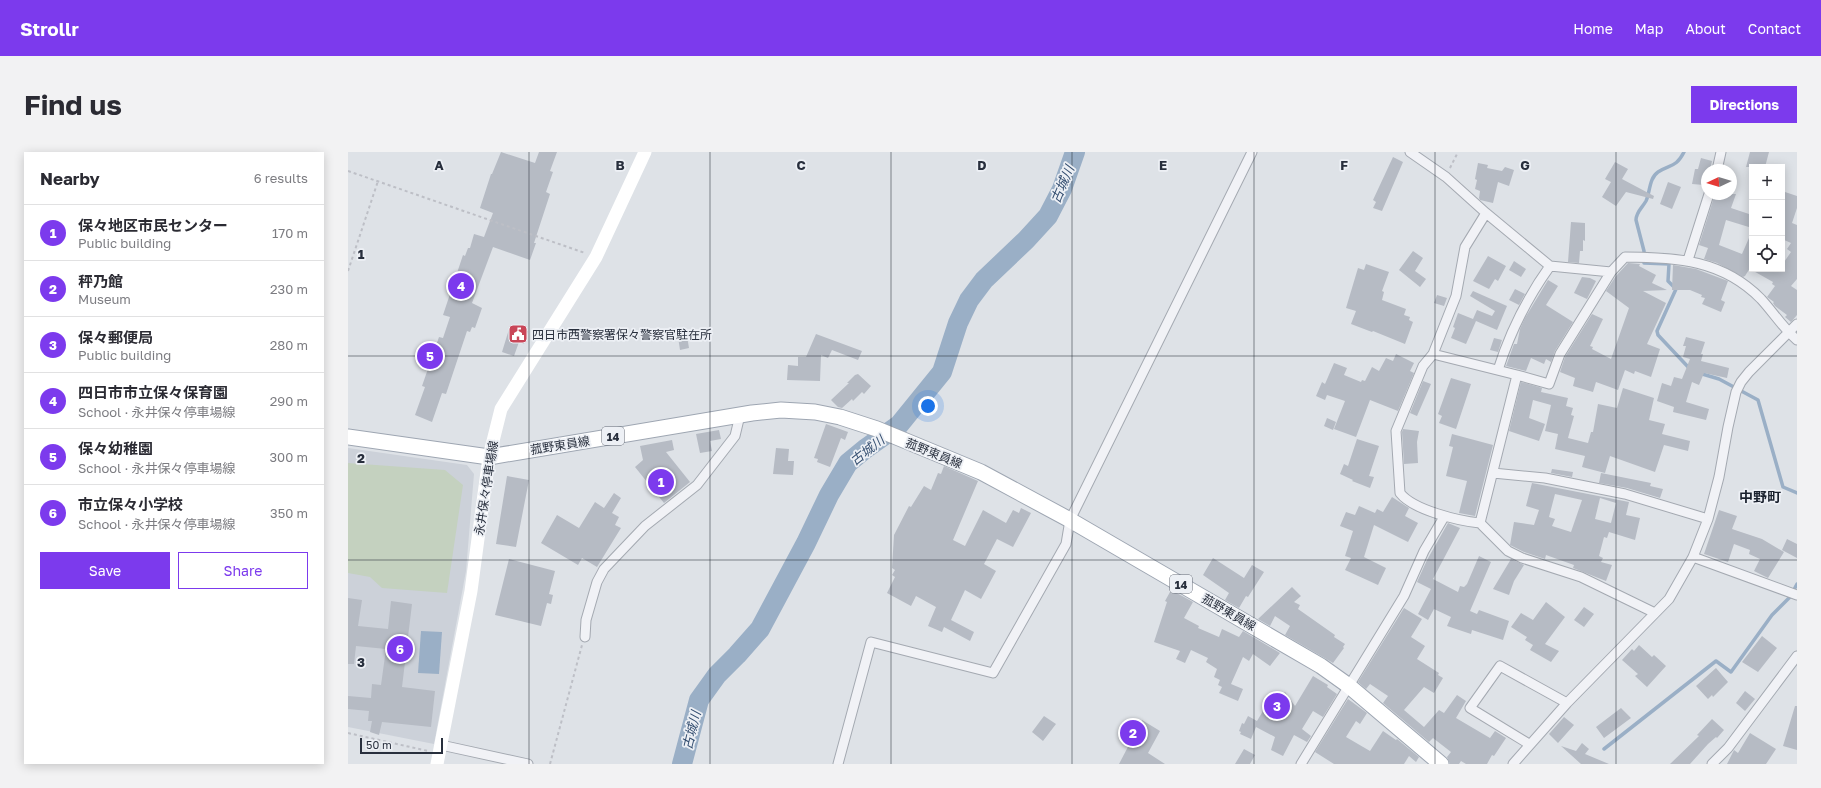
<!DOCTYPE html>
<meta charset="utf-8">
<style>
:root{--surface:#fff;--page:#f2f2f3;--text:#2b2b33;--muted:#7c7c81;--line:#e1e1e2;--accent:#7c3aed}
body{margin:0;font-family:"Golos Text","Noto Sans JP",sans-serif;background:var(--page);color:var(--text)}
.controls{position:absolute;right:12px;top:12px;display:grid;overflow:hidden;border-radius:0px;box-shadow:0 2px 10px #0003}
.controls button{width:36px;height:36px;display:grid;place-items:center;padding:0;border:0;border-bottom:1px solid var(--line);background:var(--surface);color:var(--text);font:20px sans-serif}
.compass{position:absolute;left:1353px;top:12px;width:36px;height:36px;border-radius:50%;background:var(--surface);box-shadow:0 2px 10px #0003;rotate:266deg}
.scale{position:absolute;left:12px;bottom:10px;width:83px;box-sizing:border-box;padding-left:4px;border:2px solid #282f3d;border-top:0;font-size:11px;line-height:14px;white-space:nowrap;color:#282f3d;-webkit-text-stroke:3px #edf0f5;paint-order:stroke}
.you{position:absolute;left:580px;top:254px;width:14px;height:14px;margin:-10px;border:3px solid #fff;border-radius:50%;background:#1a73e8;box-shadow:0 0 0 6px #1a73e833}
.badge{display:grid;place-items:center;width:26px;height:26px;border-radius:50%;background:var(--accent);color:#fff;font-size:13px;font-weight:700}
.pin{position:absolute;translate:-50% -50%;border:2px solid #fff;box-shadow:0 1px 4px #0006}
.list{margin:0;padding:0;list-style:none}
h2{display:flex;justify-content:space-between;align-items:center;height:52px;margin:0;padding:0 16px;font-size:17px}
h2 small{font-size:13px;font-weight:400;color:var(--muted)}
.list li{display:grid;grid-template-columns:26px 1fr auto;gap:12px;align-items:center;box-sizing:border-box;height:56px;padding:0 16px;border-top:1px solid var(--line)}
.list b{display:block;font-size:15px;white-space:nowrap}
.list p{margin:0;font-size:13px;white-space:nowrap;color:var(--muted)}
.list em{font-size:13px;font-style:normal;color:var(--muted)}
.actions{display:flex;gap:8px;padding:12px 16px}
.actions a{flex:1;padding:9px 0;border:1px solid var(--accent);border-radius:0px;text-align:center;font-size:14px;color:var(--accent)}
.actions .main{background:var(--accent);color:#fff}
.icon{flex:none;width:22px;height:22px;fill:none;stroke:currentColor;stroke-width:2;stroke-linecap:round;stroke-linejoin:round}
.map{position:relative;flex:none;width:1449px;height:612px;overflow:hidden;border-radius:0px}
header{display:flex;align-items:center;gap:24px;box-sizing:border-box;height:56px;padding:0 20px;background:var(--accent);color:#fff}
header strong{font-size:19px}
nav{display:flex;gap:22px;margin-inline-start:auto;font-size:14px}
.intro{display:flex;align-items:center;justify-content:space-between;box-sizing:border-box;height:96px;padding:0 24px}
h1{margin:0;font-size:28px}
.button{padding:10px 18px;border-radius:0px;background:var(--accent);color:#fff;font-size:14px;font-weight:700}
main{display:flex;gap:24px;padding:0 24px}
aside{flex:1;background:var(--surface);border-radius:0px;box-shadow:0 2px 10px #0003}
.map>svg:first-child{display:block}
.built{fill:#ccd1d9}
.green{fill:#c4d1bf}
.water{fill:#9aafc6}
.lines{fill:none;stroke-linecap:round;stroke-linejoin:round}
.stream{stroke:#9aafc6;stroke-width:3.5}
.river{stroke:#9aafc6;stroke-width:20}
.building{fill:#b6bbc4;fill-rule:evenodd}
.street-casing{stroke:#a4a9b1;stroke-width:11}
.primary-casing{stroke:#9ea6b2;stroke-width:17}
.path{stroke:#bdbfc6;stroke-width:2;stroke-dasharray:3 3;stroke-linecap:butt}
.street{stroke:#f1f2f6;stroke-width:9}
.secondary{stroke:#fff;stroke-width:13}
.primary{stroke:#fff;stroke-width:15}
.grid{fill:none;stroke:#282f3d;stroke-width:1;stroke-opacity:0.55}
.labels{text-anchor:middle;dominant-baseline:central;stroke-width:3.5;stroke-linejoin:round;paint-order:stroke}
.shield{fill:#edf0f5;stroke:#636974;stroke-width:1}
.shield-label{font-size:11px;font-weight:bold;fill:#282f3d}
.poi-label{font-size:12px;fill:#282f3d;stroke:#edf0f5;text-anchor:start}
.street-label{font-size:12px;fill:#282f3d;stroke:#edf0f5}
.water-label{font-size:13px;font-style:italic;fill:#344e70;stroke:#edf0f5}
.quarter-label{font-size:14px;font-weight:bold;fill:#1a212e;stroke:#edf0f5}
.grid-label{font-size:13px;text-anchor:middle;font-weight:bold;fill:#282f3d;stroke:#edf0f5;stroke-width:3.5;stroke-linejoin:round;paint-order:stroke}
</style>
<header>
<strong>Strollr</strong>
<nav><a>Home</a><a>Map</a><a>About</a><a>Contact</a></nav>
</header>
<div class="intro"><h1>Find us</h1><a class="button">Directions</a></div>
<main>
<aside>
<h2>Nearby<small>6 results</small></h2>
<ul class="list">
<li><span class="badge">1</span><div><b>保々地区市民センター</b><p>Public building</p></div><em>170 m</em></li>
<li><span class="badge">2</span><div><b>秤乃館</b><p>Museum</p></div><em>230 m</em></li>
<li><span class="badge">3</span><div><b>保々郵便局</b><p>Public building</p></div><em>280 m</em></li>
<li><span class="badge">4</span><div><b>四日市市立保々保育園</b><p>School · 永井保々停車場線</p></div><em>290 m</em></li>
<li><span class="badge">5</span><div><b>保々幼稚園</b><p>School · 永井保々停車場線</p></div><em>300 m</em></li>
<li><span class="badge">6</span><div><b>市立保々小学校</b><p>School · 永井保々停車場線</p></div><em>350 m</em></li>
</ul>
<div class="actions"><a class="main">Save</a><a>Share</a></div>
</aside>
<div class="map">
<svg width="1449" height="612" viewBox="0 0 1449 612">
<rect width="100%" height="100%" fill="#dee2e7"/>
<!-- built -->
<path class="built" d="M0,296L119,313L126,322L118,419L86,592L0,575Z"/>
<!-- green -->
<path class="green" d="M0,311L97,318L115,333L99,441L34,436L22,425L0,421Z"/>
<!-- water -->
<path class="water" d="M73,479L94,480L91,522L70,521Z"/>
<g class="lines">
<!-- stream -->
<path class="stream" d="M1336,0C1328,16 1322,12 1310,20C1301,26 1302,41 1298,49C1294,56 1288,60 1288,68L1296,99V111L1321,112L1320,129L1328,137L1309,179L1310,183L1342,217
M1351,221L1371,227L1410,248L1435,335L1449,341
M1256,597L1368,509L1383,520L1424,463L1442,445L1449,432"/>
<!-- river -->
<path class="river" d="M334,612L351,548L369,523L389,503L412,477L458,391L481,343L500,311L517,297L551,273L594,220L610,171L621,148L636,128L678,88L700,64L714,37L727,0"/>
</g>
<!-- building -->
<path class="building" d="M153,0L187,11L191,0H209L202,19L205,20L198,40L202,42L186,91H188L182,108L145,95L124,151L134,156L127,176L124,175L122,180L119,179L98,242L94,241L84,270L67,263L77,235L74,234L91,185L95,186L102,165L95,163L115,103L117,104L120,96H122L126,82L136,85L145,61L132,56L143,22H144Z
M1402,0H1421L1417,15H1398Z
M1045,5L1055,10L1034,59L1025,56L1028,50L1025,48Z
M1353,6L1364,9L1362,18H1358L1356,33L1344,32L1347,17H1350Z
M1267,10L1280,17L1274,27L1306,44L1305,47L1278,40L1268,54L1254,45L1263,30L1257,27Z
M1130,11L1140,13L1139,16L1154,19L1157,15L1166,18L1161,34L1150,30L1145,51L1132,48L1131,46L1132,39L1127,37L1129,28L1127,27Z
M1320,30L1333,35L1324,57L1312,52Z
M1434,39L1449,44V56L1444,71L1449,73V127L1443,134L1449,138V163L1443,170L1437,165L1439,163L1427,154L1425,151L1426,150L1419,145L1427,134L1424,132L1425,130L1402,117H1434V113L1443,100L1439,97L1443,91L1434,87Z
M1367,42H1388L1383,56L1404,63V76L1378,68L1371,93L1394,102L1404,79V113L1397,124L1395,125L1369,111L1356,107L1360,96L1351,93Z
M1223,70L1237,71V89L1235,88V99H1232L1231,111L1220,110Z
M1065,99L1075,106L1067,119L1078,127L1072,135L1051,118Z
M1140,104L1158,114L1150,129L1147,127L1141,137L1125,129Z
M1166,109L1178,117L1173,125L1161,118Z
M1280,111L1292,112L1291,114L1308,123L1304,131L1319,138L1295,139L1318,151L1299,192L1312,197L1303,225L1287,219L1286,222L1277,218L1270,238L1248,230L1245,240L1225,234L1227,226L1212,220L1217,205L1244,162L1255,167L1242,194L1245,195L1244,197L1263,207L1281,156L1258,139L1268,124Z
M1018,112L1041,120L1034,139L1036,140L1034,148L1058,157L1056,163L1062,165L1061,168L1065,170L1057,192L1025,179L1024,180L1003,172L1008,159L998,156L1010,116L1016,118Z
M1325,113L1348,117L1380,129L1373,148L1377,150L1373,160L1354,152L1357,146L1353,145L1354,143L1342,138H1324Z
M1234,125L1242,126L1248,129L1239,147L1226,141Z
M1200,128L1210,134L1198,153L1225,170L1207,199L1203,210L1198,207L1196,212L1183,206L1178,219L1158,214L1166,192H1169L1172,177L1177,166Z
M1167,137L1177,142L1171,153L1161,148Z
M1125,139L1159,154L1149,178L1128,169L1118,192L1103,186L1107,176L1105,175L1110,161L1125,167L1129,158L1144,164L1147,159L1122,144Z
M1089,143L1099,146L1096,154L1086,151Z
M162,174L165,175V174L180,179L176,192L171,190L166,204L154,200Z
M468,182L514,199L510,208L484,198L480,206L473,203L472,229L439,228L440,213L450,214V205H458Z
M339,184L341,196L332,198L330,185Z
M1338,185L1357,190L1353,202H1355L1353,209L1381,216L1379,226L1356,221L1351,233L1344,230L1338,250L1361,257L1358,268L1325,260L1326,255L1309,249L1314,231L1323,234L1326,225L1334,227L1342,207L1335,205L1338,194H1335Z
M1146,186L1154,188L1150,200L1142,198Z
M1048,202L1066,211L1062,219L1066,221L1050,259L1022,248L1008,285L986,277L997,249L979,243L977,248L968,244L974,230L977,232L986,211L999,216L996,223L1013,230L1014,228L1017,229L1024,215L1031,219L1038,206L1045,209Z
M510,222L523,234L516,242L514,240L505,249L504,247L494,256L490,255L483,248L501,231H499L507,223Z
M1103,226L1123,232L1108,277L1091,271L1094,264L1090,262Z
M1075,229L1083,232L1069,264L1062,261Z
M1173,230L1194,236L1193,240L1220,246L1218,254L1225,256L1223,263L1226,264L1220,286L1240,291L1243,280H1245L1250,252L1269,256L1275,236L1306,246L1301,268L1317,272L1314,282L1342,289L1340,299L1316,293L1307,320L1262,304L1257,321L1234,315L1237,304L1207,297L1210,282L1197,279L1203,253L1185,248L1181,266L1197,272L1191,289L1161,279Z
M979,266L988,270L985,278L976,274Z
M478,272L500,280L497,288L493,286L482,315L469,310L470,307L466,306Z
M1055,277L1071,279L1069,290L1070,311L1056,312L1054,280Z
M371,278L373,287L362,289L364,299L352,301L348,282Z
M1104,282L1145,293L1127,364L1111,361L1119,329L1098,324L1105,295L1101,294Z
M1009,287L1031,294L1021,324L1026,325L1022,336L1004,329L1005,328L992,322L996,312L1000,314Z
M324,288L326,298L318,300L342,330L316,351L287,315L295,308L292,294Z
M428,296L441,297L440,309H446L445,323L425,322Z
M596,314L630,329L605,388L617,394L635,358L658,371L665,358L671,361L673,356L683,361L665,395L649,387L636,412L648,419L633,447L617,438L603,468L626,480L622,489L596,475L594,480L580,474L588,455L568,444L563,454L539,441L547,425L544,423L547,418L544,416L546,383L561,354L563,355L576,334L583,338L590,321L593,322Z
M1204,317L1225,320L1224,325L1203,321Z
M1253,321L1303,331L1302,334L1315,337L1312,346L1279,336L1251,331Z
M159,324L181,328L168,395L148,392Z
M1184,331L1281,350L1278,363L1292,366L1287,388L1261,380L1259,386L1256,385L1251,404L1255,406L1253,410L1264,413L1258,429L1225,416L1226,413L1198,403L1197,407L1176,400L1162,393L1166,370L1186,373L1191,358L1178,354ZM1207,342L1234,348L1223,380L1204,374L1207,367L1201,365ZM1252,346L1268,351L1263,371L1247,367Z
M266,341L273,346L264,361L271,365L267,373L273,376L249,415L234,406L230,413L193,391L209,363L231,376L247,350L256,356Z
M1044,345L1061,356L1057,364L1070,371L1060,390L1026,373L1016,405L1038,416L1030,433L997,418L1003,406L997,404L1005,379L992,374L998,360L1007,363L1011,354L1027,361L1029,357L1035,360Z
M1371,358L1389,364L1384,377L1414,387L1436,400L1420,426L1406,419L1412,407L1401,402L1402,398L1386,392L1380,410L1356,402Z
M1100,371L1112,376L1085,427L1110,440L1112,434L1116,435L1119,432L1131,404L1143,410L1122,459L1129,462L1131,458L1161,469L1155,488L1124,478L1123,482L1099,474L1103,465L1086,457L1080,468L1070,462L1083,437L1069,430L1079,408Z
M1439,387L1449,392V406L1434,398Z
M865,406L896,426L904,413L916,420L900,445L898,444L891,456L877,448L881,441L855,423Z
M161,407L207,419L201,442L205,443L203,452L199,451L193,474L147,463Z
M1163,407L1176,413L1166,429L1161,443L1145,437Z
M944,435L953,444L946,450L952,453L950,457L987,483L986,485L997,492L995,495L996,496L985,511L937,483L942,474L927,464L922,474L910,467Z
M822,440L826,442L827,440L845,450L836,466L851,474L850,476L871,485L874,477L891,485L895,479L932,501L922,514L905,502L901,509L895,505L883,532L895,537L890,549L871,541L874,535L870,533L872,528L866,525L869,517L858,510L860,506L843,498L837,511L828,507L832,499L806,490L819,450L817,449Z
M0,446L14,448L10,474L40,477L43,449L64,452L54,535L87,539L83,575L34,570L31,583L22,580L24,569H20L21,559L0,557V544L23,546L24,532L33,533L38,497L8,494L6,512H0Z
M1198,450L1217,465L1197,492L1211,499L1203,510L1182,498L1185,493L1177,488L1179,485L1163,475L1173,461L1185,468Z
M1236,455L1246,462L1236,475L1226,468Z
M1056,456L1074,467L1063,485L1077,494L1069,507L1091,521L1090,523L1095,526L1086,541L1076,535L1056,558L1076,575L1091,558L1096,561L1109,543L1118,549L1108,566L1142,586L1147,579L1158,586L1146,604L1144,603L1139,612H1118L1113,609L1111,612H1102L1099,605L1103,600L1085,586L1081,590L1035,551L1040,544L1022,532L1018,537L1010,530Z
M1414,484L1429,496L1410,520L1394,510Z
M1291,493L1304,505L1306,503L1318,514L1299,535L1287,524L1290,522L1274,508L1284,497L1286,499Z
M1368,516L1380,530L1365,545L1364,543L1360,547L1348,534Z
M965,524L980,533L979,535L989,542L975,565L965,559L954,577L963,584L959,590L946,583L935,604L923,598L927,585L908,575L903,587L892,582L893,580L891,579L894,571L896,572L900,564L909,569L924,544L931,549L937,540L947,554Z
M1397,539L1407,547L1397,559L1388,551Z
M1000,547L1019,561L1012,572L1008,569L998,585L1022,599L1035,579L1048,588L1049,587L1071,605L1068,610L1061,604L1056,612H986L967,600Z
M1447,554H1449V598L1435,594Z
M1273,556L1283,566L1256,586L1248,575Z
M696,564L708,572L695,589L684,580Z
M1216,565L1226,573L1210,591L1201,582Z
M1364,567L1376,578L1369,586L1368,585L1360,592L1342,612H1322L1351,584L1349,583Z
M794,568L812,579L800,601L817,612H771Z
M1402,581L1428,597L1418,612H1379L1386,598L1390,601Z
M1234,591L1241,597L1237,602L1261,612H1233L1213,594L1228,599Z
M896,597L907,603L902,612H887Z"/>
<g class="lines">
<!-- street casing -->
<g class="street-casing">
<path id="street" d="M1062,0L1098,25L1138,61L1202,114L1263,120L1277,105C1328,105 1375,108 1413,147C1425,160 1435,176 1449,188
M1369,18L1373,0
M1340,108L1361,42
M1085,202L1169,223L1132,371C1111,369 1065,358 1052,341L1048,279L1075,214L1085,202L1108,144L1117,95L1138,61
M1150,218C1162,180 1179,146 1202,114
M1169,223L1201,232L1212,202L1263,120
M1145,321L1197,326L1277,342L1360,367
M1132,371L1160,399L1174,406L1233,425L1307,461
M1345,405L1449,443
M237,485L238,468L249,430L256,417L297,374L349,333L387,284L392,263
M1181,592L1122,556L1152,514L1219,551
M93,593L180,612
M490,612L523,490L645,521L718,392L722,368L904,0
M953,612L1056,444L1076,399L1096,365
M1165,612L1219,551L1321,447L1345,405L1360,367L1371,325L1380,275L1388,240L1393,230L1401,220L1449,172
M1364,612L1380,596L1449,504"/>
</g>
<!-- primary casing -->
<g class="primary-casing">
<path id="primary" d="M0,285L141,305L404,261L433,258L467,260L492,265L529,277L633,320L722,368L973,514L1001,534L1093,612"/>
</g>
<!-- path -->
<path class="path" d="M1102,16L1110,0
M0,19L237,101
M0,119L30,29
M0,581L80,599
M202,612L234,493"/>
<!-- street -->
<use href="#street" class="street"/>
<!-- secondary -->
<path class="secondary" d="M89,612L123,439L141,305L153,257L248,105L297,0"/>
<!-- primary -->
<use href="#primary" class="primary"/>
</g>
<!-- grid -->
<path class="grid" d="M181,0V612M362,0V612M543,0V612M724,0V612M906,0V612M1087,0V612M1268,0V612M0,204H1449M0,408H1449"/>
<!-- icons -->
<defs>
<g id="civic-square" transform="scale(1)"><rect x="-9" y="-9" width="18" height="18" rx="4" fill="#c94658" stroke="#edf0f5"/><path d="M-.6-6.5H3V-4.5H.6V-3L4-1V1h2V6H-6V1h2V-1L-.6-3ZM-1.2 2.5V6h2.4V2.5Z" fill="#fff"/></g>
</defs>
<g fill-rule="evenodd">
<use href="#civic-square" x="170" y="182"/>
</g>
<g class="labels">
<!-- shield labels -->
<g class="shield">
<rect x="254" y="275" width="22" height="18" rx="3"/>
<rect x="822" y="423" width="22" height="18" rx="3"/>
</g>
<g class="shield-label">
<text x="265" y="284">14</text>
<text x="833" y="432">14</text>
</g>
<!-- poi labels -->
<g class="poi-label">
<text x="184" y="182">四日市西警察署保々警察官駐在所</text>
</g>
<!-- street labels -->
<g class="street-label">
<text transform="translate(212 293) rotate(-9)">菰野東員線</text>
<text transform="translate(586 301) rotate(22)">菰野東員線</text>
<text transform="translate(138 336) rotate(-81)">永井保々停車場線</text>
<text transform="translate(881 460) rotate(30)">菰野東員線</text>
</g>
<!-- water labels -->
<g class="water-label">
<text transform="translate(714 32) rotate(-67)">古城川</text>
<text transform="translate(519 298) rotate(-38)">古城川</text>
<text transform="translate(343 578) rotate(-76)">古城川</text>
</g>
<!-- quarter labels -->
<g class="quarter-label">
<text x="1412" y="344">中野町</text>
</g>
</g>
<g class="grid-label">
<text x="91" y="18">A</text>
<text x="272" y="18">B</text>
<text x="453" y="18">C</text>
<text x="634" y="18">D</text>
<text x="815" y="18">E</text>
<text x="996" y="18">F</text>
<text x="1177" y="18">G</text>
<text x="13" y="107">1</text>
<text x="13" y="311">2</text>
<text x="13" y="515">3</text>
</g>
</svg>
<div class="controls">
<button>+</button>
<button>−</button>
<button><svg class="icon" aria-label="locate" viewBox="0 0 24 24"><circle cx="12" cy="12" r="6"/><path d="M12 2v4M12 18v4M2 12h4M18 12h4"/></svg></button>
</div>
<svg class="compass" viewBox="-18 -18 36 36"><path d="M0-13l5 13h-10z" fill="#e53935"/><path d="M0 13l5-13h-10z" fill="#7c7c81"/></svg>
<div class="scale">50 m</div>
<div class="you"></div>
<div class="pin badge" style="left:313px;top:330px">1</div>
<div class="pin badge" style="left:785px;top:581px">2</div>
<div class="pin badge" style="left:929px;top:554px">3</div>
<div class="pin badge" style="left:113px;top:134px">4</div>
<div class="pin badge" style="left:82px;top:204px">5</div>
<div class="pin badge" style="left:52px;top:497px">6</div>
</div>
</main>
